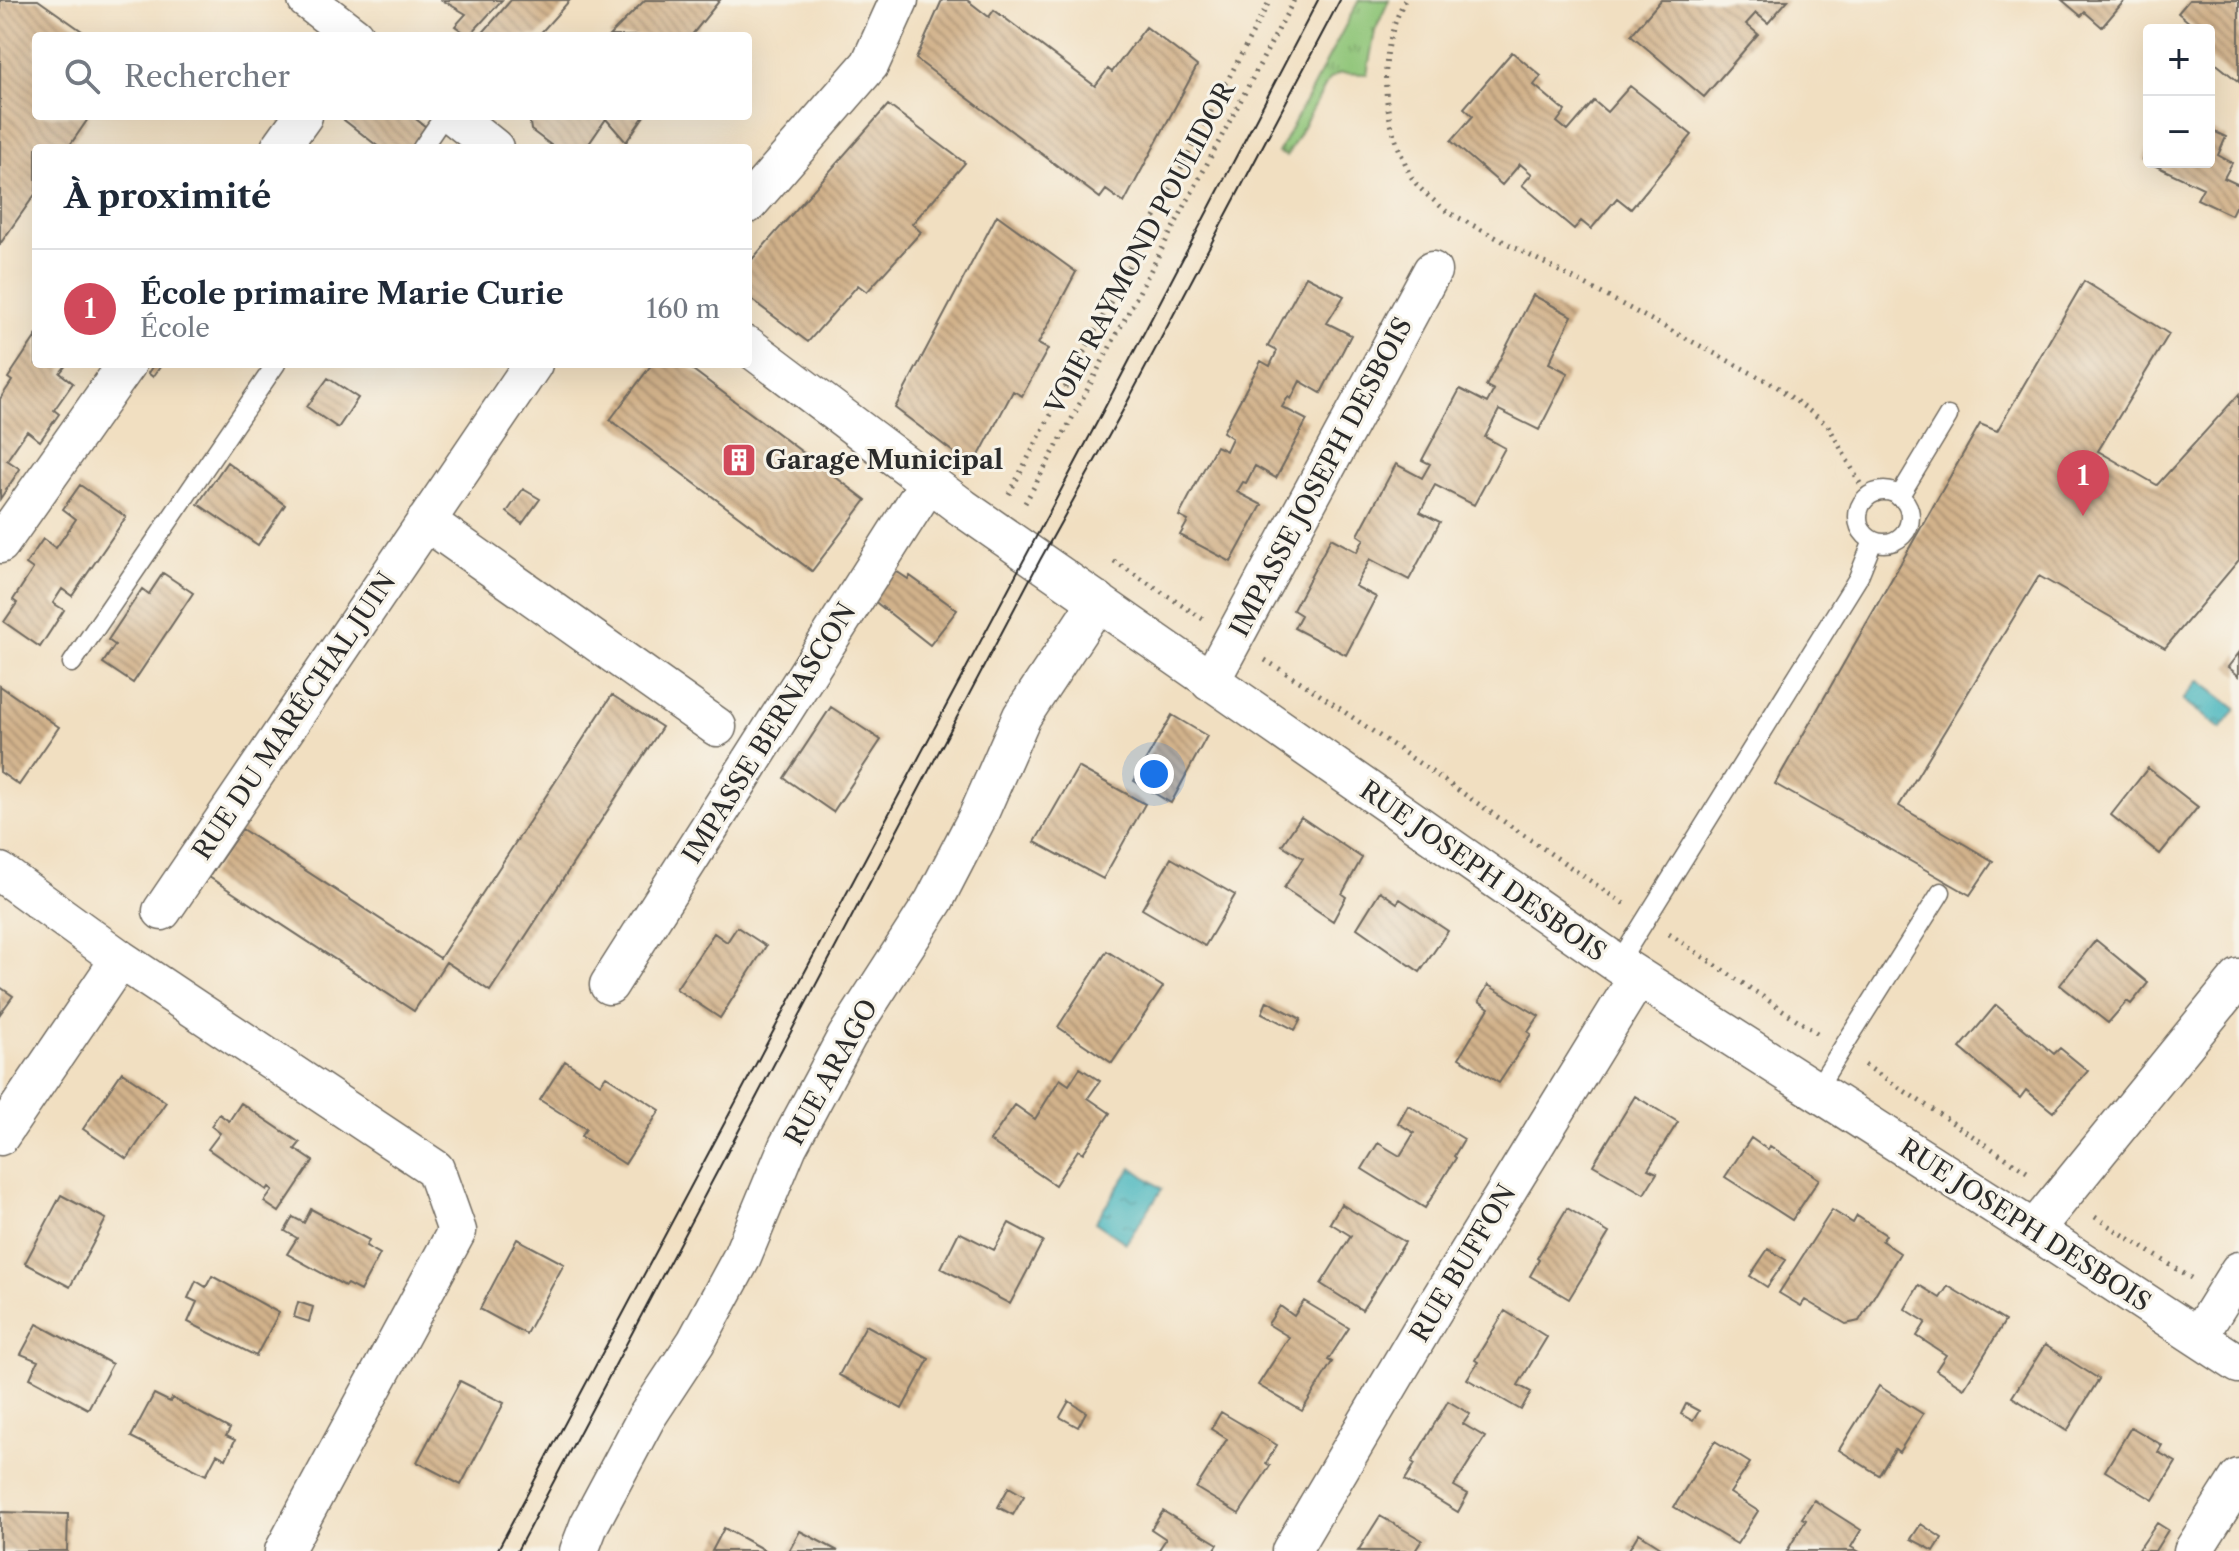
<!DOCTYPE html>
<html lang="fr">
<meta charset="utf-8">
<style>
:root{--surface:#fff;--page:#f6f6f7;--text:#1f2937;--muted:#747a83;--line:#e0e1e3;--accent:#d1495b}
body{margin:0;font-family:"Libre Caslon Text",serif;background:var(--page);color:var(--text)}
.controls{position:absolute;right:24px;top:24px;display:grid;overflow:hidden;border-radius:8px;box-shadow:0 8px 32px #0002}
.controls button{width:72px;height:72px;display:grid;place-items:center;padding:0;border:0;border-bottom:2px solid var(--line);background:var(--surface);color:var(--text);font:40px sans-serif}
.you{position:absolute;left:1154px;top:774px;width:28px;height:28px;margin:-20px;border:6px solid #fff;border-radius:50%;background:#1a73e8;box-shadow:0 0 0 12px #1a73e833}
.badge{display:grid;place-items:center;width:52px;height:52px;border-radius:50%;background:var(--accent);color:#fff;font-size:26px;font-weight:700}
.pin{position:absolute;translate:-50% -66px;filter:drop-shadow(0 2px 4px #0008)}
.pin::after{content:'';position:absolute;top:42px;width:28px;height:24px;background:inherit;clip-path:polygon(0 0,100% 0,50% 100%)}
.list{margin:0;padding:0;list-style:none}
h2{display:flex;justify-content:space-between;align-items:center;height:104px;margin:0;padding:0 32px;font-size:34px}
h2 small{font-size:26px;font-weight:400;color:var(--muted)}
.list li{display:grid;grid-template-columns:52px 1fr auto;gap:24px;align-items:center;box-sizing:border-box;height:120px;padding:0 32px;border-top:2px solid var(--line)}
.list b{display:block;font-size:30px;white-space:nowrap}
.list p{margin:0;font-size:26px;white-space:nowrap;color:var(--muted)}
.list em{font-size:26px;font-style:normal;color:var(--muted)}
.icon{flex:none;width:44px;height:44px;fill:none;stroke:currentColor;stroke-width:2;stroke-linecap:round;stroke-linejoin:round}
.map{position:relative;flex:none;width:2239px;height:1551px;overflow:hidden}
.search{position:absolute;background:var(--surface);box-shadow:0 8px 32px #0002;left:32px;top:32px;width:720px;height:88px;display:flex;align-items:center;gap:20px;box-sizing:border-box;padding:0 28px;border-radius:8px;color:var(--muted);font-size:30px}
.panel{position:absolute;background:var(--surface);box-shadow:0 8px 32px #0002;left:32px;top:144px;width:720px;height:224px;border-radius:8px}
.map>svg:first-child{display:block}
.grass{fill:url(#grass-tufts);stroke:#5d7852;stroke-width:2}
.water{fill:url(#water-ripples);stroke:#397074;stroke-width:2}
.building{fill:url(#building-back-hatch)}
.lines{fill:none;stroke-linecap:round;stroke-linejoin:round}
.service-casing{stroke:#706a60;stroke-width:21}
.minor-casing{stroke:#706a60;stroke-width:41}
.path{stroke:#706a60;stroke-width:5;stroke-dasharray:2 6;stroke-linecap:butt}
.service{stroke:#fff;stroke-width:18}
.minor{stroke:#fff;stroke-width:38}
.tram{stroke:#2b2b2b;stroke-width:2}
.labels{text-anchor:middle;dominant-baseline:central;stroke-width:6;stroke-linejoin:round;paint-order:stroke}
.street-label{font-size:26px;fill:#2b2b2b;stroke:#f7f3e8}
.poi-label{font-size:26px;font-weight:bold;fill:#2b2b2b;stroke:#f7f3e8;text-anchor:start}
</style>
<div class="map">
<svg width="2239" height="1551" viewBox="0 0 2239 1551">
<defs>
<pattern id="grass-tufts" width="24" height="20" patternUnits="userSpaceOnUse" patternTransform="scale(2)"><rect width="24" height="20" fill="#8fc578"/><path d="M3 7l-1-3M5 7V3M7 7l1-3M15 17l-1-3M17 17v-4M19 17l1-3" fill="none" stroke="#75a063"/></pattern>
<pattern id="water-ripples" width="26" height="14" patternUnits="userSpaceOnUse" patternTransform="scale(2)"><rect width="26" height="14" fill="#47b6be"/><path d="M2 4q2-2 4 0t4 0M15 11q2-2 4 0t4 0" fill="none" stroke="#3b949b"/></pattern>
<pattern id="building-back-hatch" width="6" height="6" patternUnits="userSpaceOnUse" patternTransform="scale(2)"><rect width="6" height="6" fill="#d2b28b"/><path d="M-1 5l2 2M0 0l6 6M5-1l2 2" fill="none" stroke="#ab9172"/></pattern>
</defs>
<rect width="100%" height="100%" fill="#f7f3e8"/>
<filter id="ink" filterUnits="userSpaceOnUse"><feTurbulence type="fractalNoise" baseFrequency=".0125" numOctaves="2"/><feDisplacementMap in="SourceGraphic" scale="16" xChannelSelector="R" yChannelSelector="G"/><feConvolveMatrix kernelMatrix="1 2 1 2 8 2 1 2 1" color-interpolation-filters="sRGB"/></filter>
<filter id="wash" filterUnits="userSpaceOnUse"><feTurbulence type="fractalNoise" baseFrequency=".006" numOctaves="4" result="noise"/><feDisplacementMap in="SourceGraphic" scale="32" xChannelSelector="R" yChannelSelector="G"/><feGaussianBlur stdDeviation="1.8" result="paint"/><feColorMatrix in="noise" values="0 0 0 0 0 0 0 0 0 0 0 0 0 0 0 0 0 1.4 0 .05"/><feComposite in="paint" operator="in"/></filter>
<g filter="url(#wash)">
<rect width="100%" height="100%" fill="#f1dfc1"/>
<!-- grass -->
<path class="grass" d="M1359,0H1389L1375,31L1367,74L1340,73L1329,79L1287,156L1278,153Z"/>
<!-- water -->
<path class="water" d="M2199,680L2236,709L2221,729L2183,700Z
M1132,1167L1162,1189L1126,1243L1095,1222Z"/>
<g id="blocks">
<!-- building -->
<path class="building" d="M0,0H38L89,36H36V116H90L68,148H36V193L0,244Z
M442,0H502L469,36L455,26L466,14Z
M511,0H570L538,36H480Z
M645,0H720L691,36H609Z
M942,0H967L989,17L994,10L1095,86L1108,69L1112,72L1146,27L1197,66L1124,203L1106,190L1100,198L916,59Z
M1661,0H1788L1768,23L1756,13L1746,24L1758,34L1704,97L1631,35Z
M2062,0H2125L2102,27L2085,12L2081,16Z
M2189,0H2239V82L2209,58V48L2214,43L2209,39V30H2198L2178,13Z
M1512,52L1541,76L1534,85L1565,111L1557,122L1568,131L1594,101L1607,112L1630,86L1692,135L1631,209L1617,198L1591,229L1581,221L1574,229L1522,185L1532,174L1520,164L1502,185L1451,141L1473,116L1464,108Z
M888,105L965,163L912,224L921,232L867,292L858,285L808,342L748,297V264Z
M347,116H412L426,127L412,148H380L344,120Z
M529,116H644L626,142L606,119L586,148H555L531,130Z
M2209,129L2226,137L2218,155L2232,163L2224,178L2239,185V199L2231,215L2197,199L2203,188L2143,160L2149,146V162H2209Z
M997,215L1076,272L1038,344L1048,349L1022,396L1013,391L973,467L895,408Z
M1306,276L1344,296L1327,323L1351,335L1321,393L1300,381L1291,399L1288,397L1282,407L1307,420L1276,478L1255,466L1246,483L1243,482L1237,492L1262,505L1231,562L1180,535L1188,521L1179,516L1216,446L1226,451L1232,438L1223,432L1261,361L1270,366L1277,351L1268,346Z
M2084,281L2169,334L2098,451L2157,485L2239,394V560L2165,648L2039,576L1899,806L1993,861L1970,895L1775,784L1980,424L1997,431Z
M1533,295L1572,316L1549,363L1568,373L1539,430L1499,410L1485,437L1505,448L1474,505L1435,485L1420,512L1440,522L1409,580L1370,559L1355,586L1376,597L1346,655L1294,628L1301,615L1293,610L1331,538L1357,552L1364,539L1358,535L1396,464L1422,478L1430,464L1422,460L1460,389L1487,403L1494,390L1486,386Z
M36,336V364H67L60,373L73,383L54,410L59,414L40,441L27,431L7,460L20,469L0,499V399L12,381L8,378Z
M154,364H162L153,377L148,373Z
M652,364H685L866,500L812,571L610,420Z
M328,378L358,398L338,428L307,407Z
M227,462L285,505L258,545L198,504Z
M80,485L126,517L72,596L62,589L53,603L64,610L40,647L4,622L17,603L13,600L33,569L26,564L43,539L56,548L76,519L63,509Z
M523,489L540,499L522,524L507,512Z
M893,569L908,579L910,576L957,610L930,645L873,600Z
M163,573L193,593L133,683L103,663L115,645L108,640L142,589L149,594Z
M2239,653V676L2228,667Z
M0,686L59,727L19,785L0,772Z
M612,695L662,727L490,991L446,962L414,1011L209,877L242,829L440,958Z
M831,707L881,740L833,812L784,778Z
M1172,715L1207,736L1171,803L1134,781Z
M1078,767L1145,804L1103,879L1035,842Z
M2148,768L2198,807L2160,854L2111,815Z
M1301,817L1362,858L1342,894L1346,897L1333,921L1284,888L1303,858L1282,845Z
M1171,858L1235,895L1205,946L1142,909Z
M1380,891L1397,903L1400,899L1448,931L1420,972L1357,928Z
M737,927L766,946L720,1018L676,989L714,933L727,942Z
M2096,940L2148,983L2131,1004L2127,1001L2108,1023L2060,985Z
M1107,951L1163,987L1112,1063L1058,1027Z
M1488,985L1539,1016L1528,1032L1531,1034L1499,1083L1459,1058L1489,1008L1479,1001Z
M0,987L13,996L0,1014Z
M1267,1001L1301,1019L1295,1030L1262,1013Z
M1996,1005L2054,1054L2060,1048L2088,1071L2053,1112L2026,1090L2020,1098L1960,1048Z
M565,1061L600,1084L606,1076L660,1110L625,1164L581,1136L586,1129L540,1100Z
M1080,1068L1100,1081L1088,1098L1110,1113L1083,1153L1078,1150L1055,1185L990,1141L1015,1105L1035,1119L1060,1079L1069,1085Z
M122,1072L166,1102L127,1159L83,1129Z
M1635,1096L1678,1122L1648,1169L1657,1173L1644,1194L1593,1165Z
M241,1103L300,1143L295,1149L313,1161L279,1212L264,1202L273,1190L269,1187L267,1190L208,1149L220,1133L211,1126L219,1114L229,1121Z
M1408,1105L1464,1139L1454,1156L1456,1158L1425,1208L1362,1169L1378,1143L1400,1156L1414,1133L1398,1123Z
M1751,1138L1768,1150L1770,1146L1819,1179L1792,1220L1725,1177Z
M61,1195L106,1219L70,1287L25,1263Z
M1341,1204L1405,1242L1362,1310L1321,1284L1351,1236L1330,1223Z
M1567,1208L1609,1233L1569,1299L1530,1276L1539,1260L1537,1258Z
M311,1209L369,1240L366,1246L380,1254L360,1291L347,1284L345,1286L287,1254L297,1238L285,1231L293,1217L304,1223Z
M1832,1210L1853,1223L1857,1216L1886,1235L1882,1241L1900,1253L1859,1321L1846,1324L1805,1300L1801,1306L1779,1293Z
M1009,1223L1043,1241L1010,1304L941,1268L959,1232L994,1250Z
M517,1239L564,1264L526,1334L480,1309Z
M1768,1249L1786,1260L1767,1287L1750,1276Z
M212,1276L279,1313L256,1356L188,1322L197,1302L188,1298L196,1281L206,1287Z
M1919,1285L1940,1298L1948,1286L2005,1321L1964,1388L1936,1370L1946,1355L1917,1336L1926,1322L1905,1309Z
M1304,1301L1349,1328L1328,1360L1332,1362L1302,1411L1258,1385L1289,1337L1268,1324L1280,1306L1294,1316Z
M298,1302L313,1307L309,1322L294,1317Z
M1505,1311L1547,1337L1518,1385L1531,1392L1521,1410L1467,1379L1478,1362L1475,1360Z
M37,1324L112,1364L88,1409L30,1378L38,1361L21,1354Z
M866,1325L929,1359L902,1409L839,1375Z
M2045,1345L2099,1379L2067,1431L2012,1397Z
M460,1381L504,1403L461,1485L417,1462Z
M1879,1386L1923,1414L1899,1452L1895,1449L1879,1475L1839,1450Z
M154,1394L170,1402L172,1398L230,1429L226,1436L235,1440L226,1459L217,1454L206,1475L131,1437Z
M1069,1401L1086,1412L1078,1427L1060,1417Z
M1448,1401L1470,1414L1463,1424L1485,1437L1454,1486L1468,1494L1458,1512L1405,1480L1415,1464L1412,1462Z
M1686,1404L1699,1411L1693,1421L1681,1414Z
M1221,1412L1277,1445L1266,1463L1270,1466L1239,1514L1196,1488L1227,1439L1211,1429Z
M2131,1427L2162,1445L2158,1452L2176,1462L2153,1500L2105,1471Z
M1715,1441L1750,1463L1730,1493L1758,1511L1737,1544L1674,1507Z
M1009,1487L1024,1496L1013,1515L998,1507Z
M1814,1500L1861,1530L1851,1547L1858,1551H1787L1806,1520L1802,1518Z
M1163,1511L1218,1544L1214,1551H1158L1166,1539L1151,1529Z
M0,1512L68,1514L67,1551H0Z
M1380,1516L1422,1540L1415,1551H1358Z
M2157,1523L2168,1530L2155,1551H2138Z
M1921,1524L1942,1538L1934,1551L1911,1539Z
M724,1528L766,1551H712Z
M800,1531L838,1551H789Z
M1639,1533L1667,1551H1628Z"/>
</g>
</g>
<g filter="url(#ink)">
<use href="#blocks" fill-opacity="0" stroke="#706a60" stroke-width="2"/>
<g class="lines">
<!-- service casing -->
<g class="service-casing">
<path id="service" d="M422,148L444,116
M1858 517a26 26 0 1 1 52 0a26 26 0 1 1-52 0Z
M1899,497L1948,416
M72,663L276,364
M1618,964L1858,578L1873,541
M1816,1090L1941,892"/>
</g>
<!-- minor casing -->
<g class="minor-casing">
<path id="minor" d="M307,0L354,36
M454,116L494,148
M280,148L303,116
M748,204L870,64L899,0
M748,346L963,508L1618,964L2034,1230L2239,1364
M426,521L717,727
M0,544L127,364
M1210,682L1432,271
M0,872L120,959L435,1169L457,1231L284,1551
M162,911L533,364
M609,985L929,482
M0,1136L120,959
M2034,1230L2239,978
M2198,1337L2239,1271
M579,1551L589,1525L646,1418L696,1342L741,1259L788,1146L847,1036L934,901L978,816L1022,716L1098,601
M1291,1551L1431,1314L1638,977
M2193,1551L2239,1478"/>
</g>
<!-- path -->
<path class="path" d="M1405,0C1379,49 1380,108 1403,158C1406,165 1409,174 1414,181C1422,192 1435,201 1446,211L1776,386L1828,425L1868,498
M1009,494L1270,0
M1025,503L1068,426L1294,0
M1114,561L1203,619
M1265,660L1304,684L1624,904
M1669,934L1820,1035
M1865,1065L2030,1174
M2095,1217L2191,1278"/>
<!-- service -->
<use href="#service" class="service"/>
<!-- minor -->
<use href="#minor" class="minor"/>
<!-- tram -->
<path class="tram" d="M497,1551L1103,411L1318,0
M517,1551L1040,560L1122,412L1340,0"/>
</g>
</g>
<!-- icons -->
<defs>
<g id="building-square" transform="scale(1.8)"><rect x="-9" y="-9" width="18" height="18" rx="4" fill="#d1495b" stroke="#f7f3e8"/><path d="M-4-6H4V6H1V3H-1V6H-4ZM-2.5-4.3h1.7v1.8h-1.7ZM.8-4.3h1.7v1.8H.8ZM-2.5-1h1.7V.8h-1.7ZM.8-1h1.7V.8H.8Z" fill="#fff"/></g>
</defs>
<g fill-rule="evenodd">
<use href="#building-square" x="739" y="460"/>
</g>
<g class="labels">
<!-- street labels -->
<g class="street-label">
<text transform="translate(1140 248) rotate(-62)">VOIE RAYMOND POULIDOR</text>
<text transform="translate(1321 477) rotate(-62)">IMPASSE JOSEPH DESBOIS</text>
<text transform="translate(294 716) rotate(-56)">RUE DU MARÉCHAL JUIN</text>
<text transform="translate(769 733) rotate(-58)">IMPASSE BERNASCON</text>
<text transform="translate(1483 871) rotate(35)">RUE JOSEPH DESBOIS</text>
<text transform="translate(831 1072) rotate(-61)">RUE ARAGO</text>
<text transform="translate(2025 1225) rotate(33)">RUE JOSEPH DESBOIS</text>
<text transform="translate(1463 1263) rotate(-59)">RUE BUFFON</text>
</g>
<!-- poi labels -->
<g class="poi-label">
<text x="765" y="460">Garage Municipal</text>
</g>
</g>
</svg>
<div class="controls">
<button>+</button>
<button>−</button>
</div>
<div class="you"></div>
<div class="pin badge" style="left:2083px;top:516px">1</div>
<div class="search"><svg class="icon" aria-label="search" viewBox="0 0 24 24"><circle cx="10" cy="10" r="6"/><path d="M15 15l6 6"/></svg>Rechercher</div>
<section class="panel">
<h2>À proximité<small></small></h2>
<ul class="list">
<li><span class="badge">1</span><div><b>École primaire Marie Curie</b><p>École</p></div><em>160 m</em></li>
</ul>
</section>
</div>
